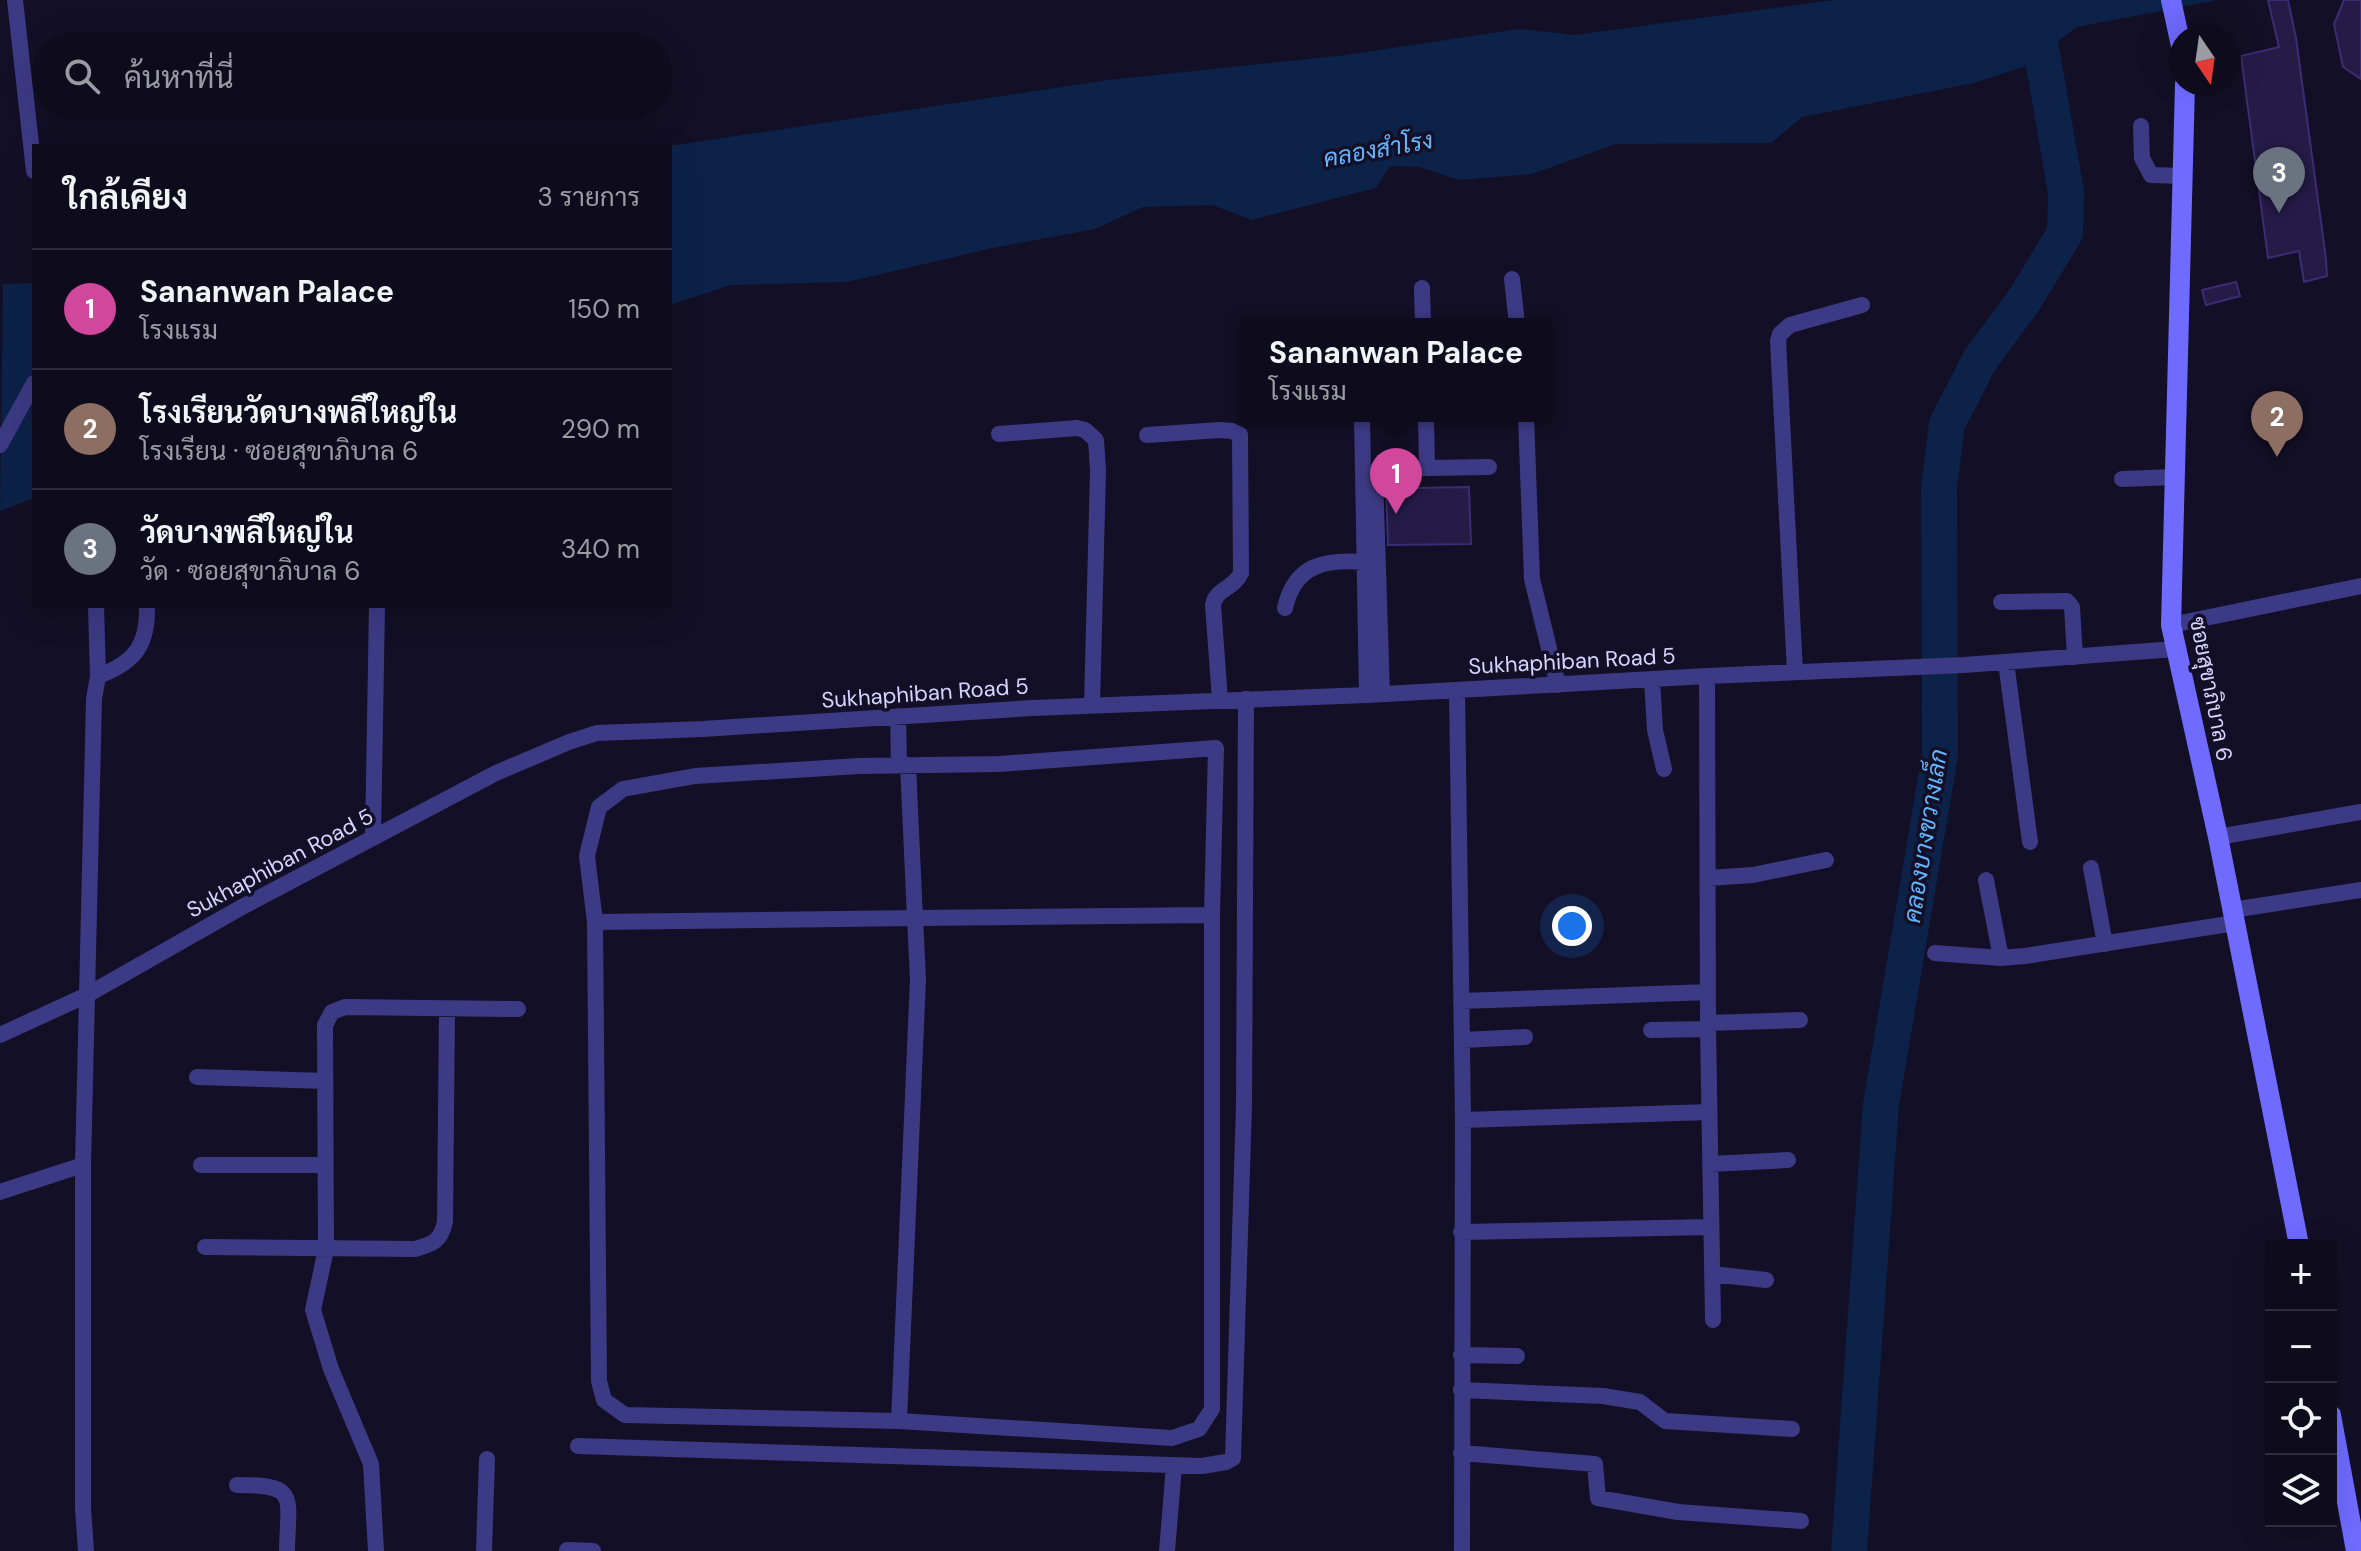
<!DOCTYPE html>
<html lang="th">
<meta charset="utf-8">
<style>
:root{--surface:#0e0b1c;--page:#171425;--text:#f1f3f6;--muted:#9b9ba3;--line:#2e2b3b;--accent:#00e5ff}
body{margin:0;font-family:"DM Sans",Sarabun,sans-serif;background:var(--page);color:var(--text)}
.controls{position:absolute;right:24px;bottom:24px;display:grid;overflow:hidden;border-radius:0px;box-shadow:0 8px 32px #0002}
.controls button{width:72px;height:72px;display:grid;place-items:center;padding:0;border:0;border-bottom:2px solid var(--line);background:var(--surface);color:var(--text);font:40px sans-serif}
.compass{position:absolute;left:2169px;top:24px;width:72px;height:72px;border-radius:50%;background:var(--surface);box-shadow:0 8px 32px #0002;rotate:167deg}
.you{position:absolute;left:1572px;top:926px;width:28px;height:28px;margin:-20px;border:6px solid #fff;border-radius:50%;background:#1a73e8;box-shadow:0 0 0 12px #1a73e833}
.badge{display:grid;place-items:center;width:52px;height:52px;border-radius:50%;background:var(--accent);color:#fff;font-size:26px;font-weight:700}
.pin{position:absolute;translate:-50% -66px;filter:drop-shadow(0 2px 4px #0008)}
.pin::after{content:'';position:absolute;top:42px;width:28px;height:24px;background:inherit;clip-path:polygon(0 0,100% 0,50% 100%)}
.popup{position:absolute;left:1240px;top:318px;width:312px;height:104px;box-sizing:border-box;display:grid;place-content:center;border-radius:0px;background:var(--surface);filter:drop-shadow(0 2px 6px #0005);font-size:26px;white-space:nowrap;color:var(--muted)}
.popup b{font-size:30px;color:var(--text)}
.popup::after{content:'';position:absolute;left:50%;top:100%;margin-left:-16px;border:16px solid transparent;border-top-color:var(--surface)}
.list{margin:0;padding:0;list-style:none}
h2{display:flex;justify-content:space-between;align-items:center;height:104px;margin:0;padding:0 32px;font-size:34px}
h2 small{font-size:26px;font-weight:400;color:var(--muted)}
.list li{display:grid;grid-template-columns:52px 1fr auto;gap:24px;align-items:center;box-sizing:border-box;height:120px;padding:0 32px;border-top:2px solid var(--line)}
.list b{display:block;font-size:30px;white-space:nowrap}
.list p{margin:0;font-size:26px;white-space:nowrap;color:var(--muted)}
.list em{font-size:26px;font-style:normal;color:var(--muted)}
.icon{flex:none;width:44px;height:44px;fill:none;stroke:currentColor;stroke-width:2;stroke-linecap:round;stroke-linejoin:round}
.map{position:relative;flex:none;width:2361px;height:1551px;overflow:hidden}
.search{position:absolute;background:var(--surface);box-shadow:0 8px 32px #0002;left:32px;top:32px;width:640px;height:88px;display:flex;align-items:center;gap:20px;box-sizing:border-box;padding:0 28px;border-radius:44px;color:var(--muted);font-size:30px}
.panel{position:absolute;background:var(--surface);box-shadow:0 8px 32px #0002;left:32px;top:144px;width:640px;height:464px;border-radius:0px}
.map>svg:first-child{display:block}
.water{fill:#0c2248}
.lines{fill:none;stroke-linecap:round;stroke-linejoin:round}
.river{stroke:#0c2248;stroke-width:36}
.building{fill:#241b47;stroke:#3b2d73;stroke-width:2}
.street{stroke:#3d3a85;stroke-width:16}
.secondary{stroke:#6f6bff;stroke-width:20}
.labels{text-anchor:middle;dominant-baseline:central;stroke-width:7;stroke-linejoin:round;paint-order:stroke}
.street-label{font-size:22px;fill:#d9d4ff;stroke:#130f26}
.water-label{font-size:24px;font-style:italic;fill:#62b6ff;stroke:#130f26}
</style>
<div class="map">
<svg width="2361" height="1551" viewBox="0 0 2361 1551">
<rect width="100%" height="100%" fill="#130f26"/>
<!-- water -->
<path class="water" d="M1834,0H2217L2077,27L2023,67L1974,83L1802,117L1771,143L1616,144L1532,174L1458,180L1420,167L1390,166L1376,188L1252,220L1212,205L1143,207L1095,229L993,248L847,282L731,285L670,305V146L1108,80L1346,55L1519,29L1575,35Z
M34,283V498L0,511L3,284Z"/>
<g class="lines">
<!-- river -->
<path class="river" d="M1849,1551L1881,1104L1940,755L1939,486L1947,424L1980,360L2025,299L2065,233L2066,192L2040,42L2030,11"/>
</g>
<!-- building -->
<path class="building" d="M2268,0H2288L2296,38L2326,259L2327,276L2304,282L2299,251L2268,258L2241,56L2279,47Z
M2344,0H2361V79L2343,67L2334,24Z
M2236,282L2240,296L2206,305L2202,290Z
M1386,484H1414V488L1469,487L1471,544L1388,545Z"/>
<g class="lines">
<!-- street -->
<path class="street" d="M15,0L34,171
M2141,126L2142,158L2151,175L2182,176
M1512,279L1517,324
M1422,288L1423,324
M1362,416L1367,695
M1526,416L1532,579L1558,685
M999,434L1077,428L1085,430L1096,440L1098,470L1092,706
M1147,435L1220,430L1232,431L1240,435L1241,573C1234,589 1216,588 1213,605L1220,700
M0,445L34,383
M1427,468L1489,467
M2122,479L2175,477
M2001,602L2067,601L2072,607L2075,657
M96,606L98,676
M1285,608C1295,564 1325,559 1365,562
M2171,625L2361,586
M2006,662L2030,842
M1795,672L1778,341L1780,334L1790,325L1862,305
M1707,676L1708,1029L1713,1320
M1652,679L1655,730L1664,769
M1457,690L1463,1120L1462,1551
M1382,694L1375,476L1376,471L1379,469L1427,468L1426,416
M898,716L899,765
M1216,748L1212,915V1409L1199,1429L1172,1438L899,1421L625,1415L604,1400L599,1381L595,922L587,856L599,807L623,789L695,776L859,766L999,764Z
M2218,837L2361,812
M373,838L377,606
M2091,868L2105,944
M1708,878L1753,875L1826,860
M1986,880L2001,958
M2232,910L2361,890
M595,922L915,918L908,765
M1935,953L2001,958L2025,956L2235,923
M1461,1001L1708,992
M1708,1023L1800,1020
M1651,1030L1708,1029
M0,1035L87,995L242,907L496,773L569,742L597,733L703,729L1032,708L1367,695L1707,676L1964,665L2175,649
M1462,1040L1525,1037
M197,1077L325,1081
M1463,1120L1709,1112
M1710,1164L1788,1160
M201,1165H325
M0,1192L83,1165
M1461,1232L1710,1227
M205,1247L415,1249C434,1244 441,1240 445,1222L447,1009
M1712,1274L1766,1280
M1461,1355L1517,1356
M1461,1390L1603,1396L1640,1402L1665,1421L1792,1429
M899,1421L918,979L915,918L1212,915
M578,1446L1202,1466L1226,1462L1233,1458L1244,1105L1246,699
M1461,1453L1595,1464L1598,1498L1678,1512L1801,1521
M237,1485C299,1485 288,1495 287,1551
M567,1550L593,1551
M86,1551L83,1508V1165L94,699L98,676C134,663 148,646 147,606
M376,1551L371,1464L331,1369L313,1310L326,1249L325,1025L332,1012L345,1007L518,1009
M484,1551L487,1459
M1167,1551L1174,1466"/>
<!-- secondary -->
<path class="secondary" d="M2171,0L2181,46
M2185,84L2171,625L2218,837L2299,1245
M2331,1415L2356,1551"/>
</g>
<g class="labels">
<!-- street labels -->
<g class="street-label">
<text transform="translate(1572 661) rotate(-3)">Sukhaphiban Road 5</text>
<text transform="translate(2211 689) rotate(79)">ซอยสุขาภิบาล 6</text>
<text transform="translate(925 693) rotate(-4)">Sukhaphiban Road 5</text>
<text transform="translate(280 863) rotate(-28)">Sukhaphiban Road 5</text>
</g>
<!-- water labels -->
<g class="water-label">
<text transform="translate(1378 149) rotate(-10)">คลองสำโรง</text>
<text transform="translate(1925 836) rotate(-81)">คลองบางขวางเล็ก</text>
</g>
</g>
</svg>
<div class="controls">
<button>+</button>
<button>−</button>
<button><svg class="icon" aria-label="locate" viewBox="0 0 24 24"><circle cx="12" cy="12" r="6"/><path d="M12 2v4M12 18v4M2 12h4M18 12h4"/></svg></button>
<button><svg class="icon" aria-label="layers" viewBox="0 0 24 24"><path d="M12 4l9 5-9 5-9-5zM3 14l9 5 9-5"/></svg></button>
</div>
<svg class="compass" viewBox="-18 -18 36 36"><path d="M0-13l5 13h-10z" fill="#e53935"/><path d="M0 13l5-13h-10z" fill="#9b9ba3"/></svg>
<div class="you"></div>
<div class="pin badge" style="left:1396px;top:514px;background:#d1479c">1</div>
<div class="popup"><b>Sananwan Palace</b>โรงแรม</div>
<div class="pin badge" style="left:2277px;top:457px;background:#8d6e63">2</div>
<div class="pin badge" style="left:2279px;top:213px;background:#6b7280">3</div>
<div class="search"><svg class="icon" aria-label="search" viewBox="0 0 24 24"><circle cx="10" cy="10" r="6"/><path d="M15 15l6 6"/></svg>ค้นหาที่นี่</div>
<section class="panel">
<h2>ใกล้เคียง<small>3 รายการ</small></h2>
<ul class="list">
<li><span class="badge" style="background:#d1479c">1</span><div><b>Sananwan Palace</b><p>โรงแรม</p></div><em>150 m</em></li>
<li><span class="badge" style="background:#8d6e63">2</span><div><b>โรงเรียนวัดบางพลีใหญ่ใน</b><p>โรงเรียน · ซอยสุขาภิบาล 6</p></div><em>290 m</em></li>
<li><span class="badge" style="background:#6b7280">3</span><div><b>วัดบางพลีใหญ่ใน</b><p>วัด · ซอยสุขาภิบาล 6</p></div><em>340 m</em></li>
</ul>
</section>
</div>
